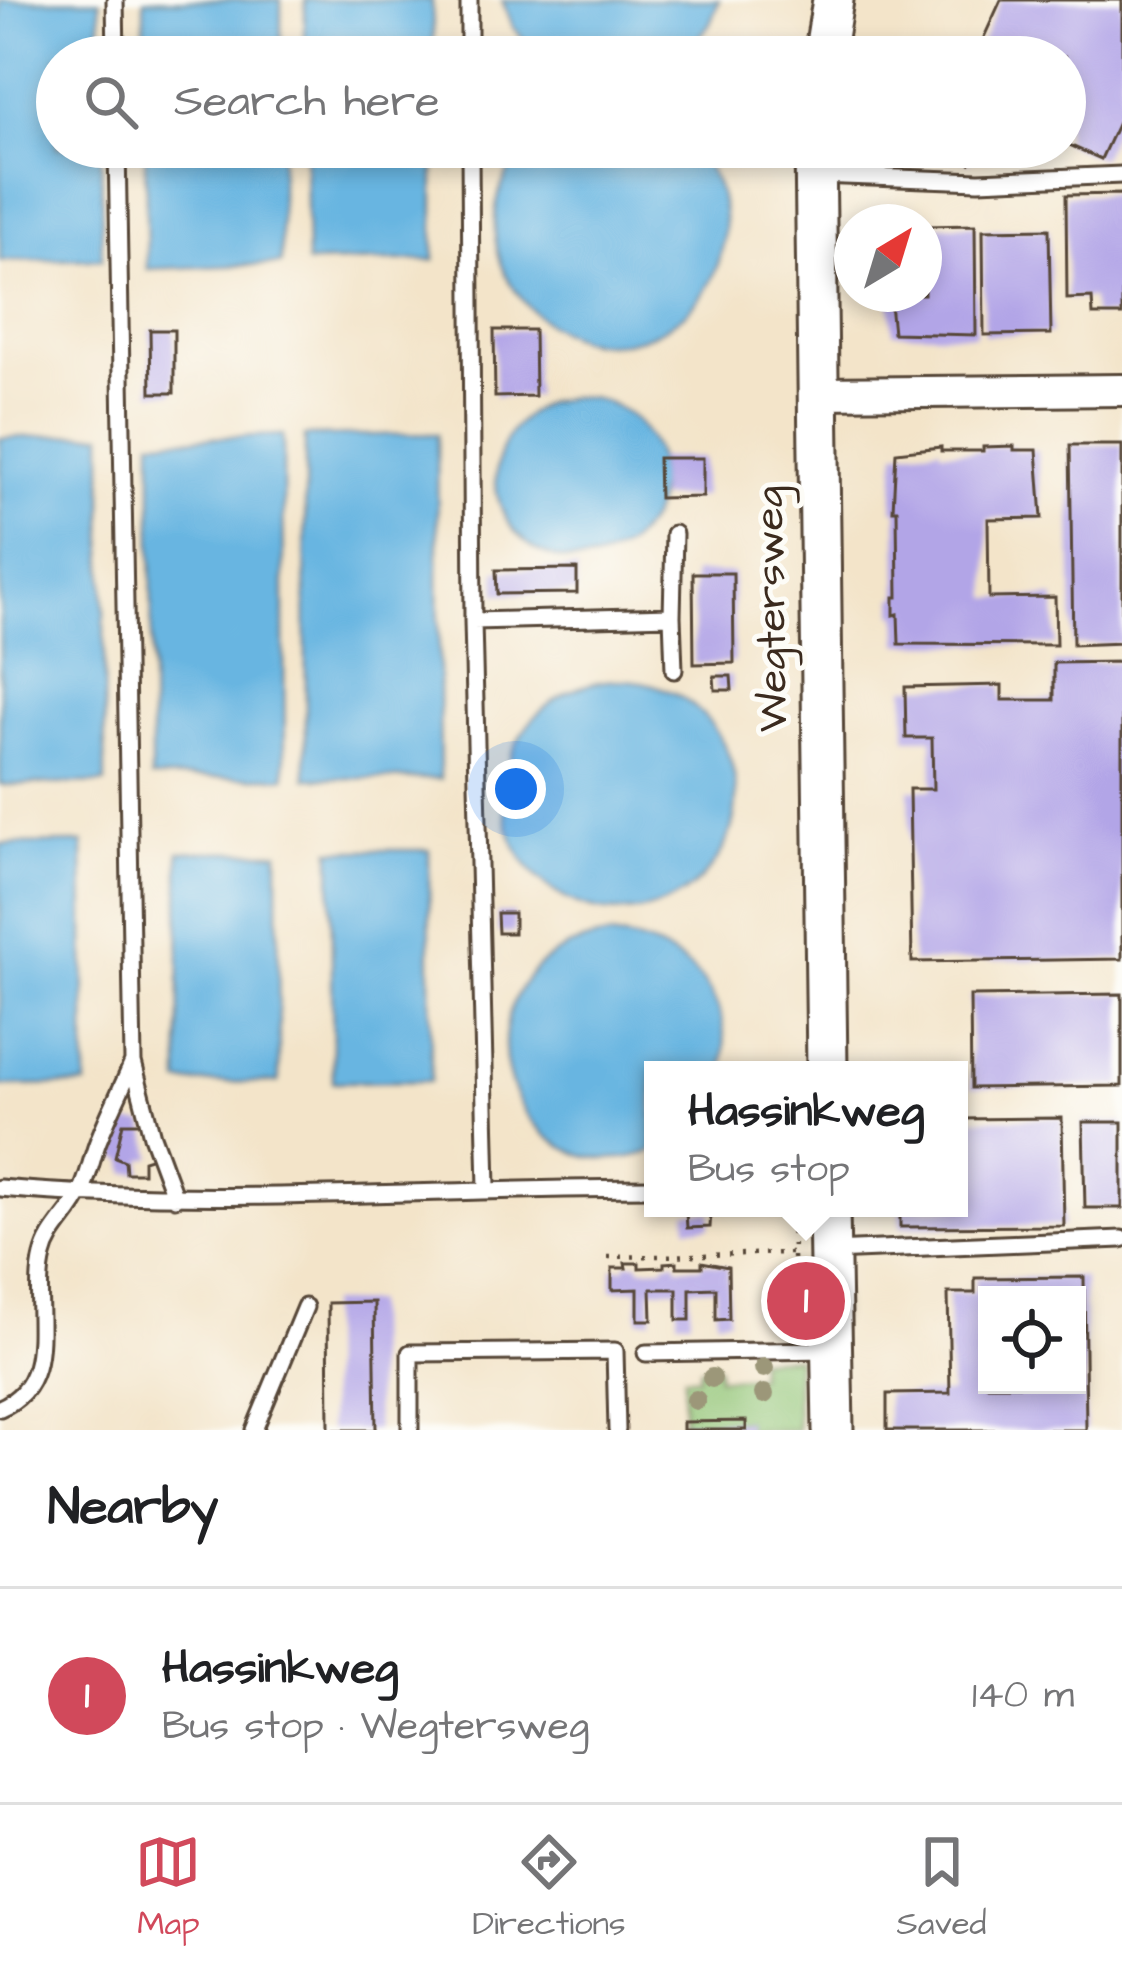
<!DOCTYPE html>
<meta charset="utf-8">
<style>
:root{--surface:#fff;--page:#f2f2f2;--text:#202124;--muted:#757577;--line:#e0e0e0;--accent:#d1495b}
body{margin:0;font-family:"Architects Daughter",sans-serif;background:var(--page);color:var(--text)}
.controls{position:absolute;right:36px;bottom:36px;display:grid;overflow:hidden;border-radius:0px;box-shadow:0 6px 18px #0003}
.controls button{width:108px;height:108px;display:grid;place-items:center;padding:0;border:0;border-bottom:3px solid var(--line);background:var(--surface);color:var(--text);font:60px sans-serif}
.compass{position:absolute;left:834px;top:204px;width:108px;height:108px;border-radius:50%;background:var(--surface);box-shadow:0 6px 18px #0003;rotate:38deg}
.you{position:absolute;left:516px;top:789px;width:42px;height:42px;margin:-30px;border:9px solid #fff;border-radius:50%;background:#1a73e8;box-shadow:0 0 0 18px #1a73e833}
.badge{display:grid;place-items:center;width:78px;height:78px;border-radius:50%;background:var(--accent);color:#fff;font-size:39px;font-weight:700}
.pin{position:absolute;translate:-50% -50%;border:6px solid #fff;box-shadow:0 3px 12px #0006}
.popup{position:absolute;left:644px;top:1061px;width:324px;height:156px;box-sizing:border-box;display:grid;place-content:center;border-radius:0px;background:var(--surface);filter:drop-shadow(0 3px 9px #0005);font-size:39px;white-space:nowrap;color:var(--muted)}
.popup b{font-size:45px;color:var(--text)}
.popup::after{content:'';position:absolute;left:50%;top:100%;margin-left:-24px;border:24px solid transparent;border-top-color:var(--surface)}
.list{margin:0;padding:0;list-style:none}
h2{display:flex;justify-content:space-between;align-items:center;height:156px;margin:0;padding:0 48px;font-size:51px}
h2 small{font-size:39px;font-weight:400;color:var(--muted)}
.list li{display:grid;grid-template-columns:78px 1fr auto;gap:36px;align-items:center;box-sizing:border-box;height:216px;padding:0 48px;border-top:3px solid var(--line)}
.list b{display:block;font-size:45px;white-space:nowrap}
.list p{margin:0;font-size:39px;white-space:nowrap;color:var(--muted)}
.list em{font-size:39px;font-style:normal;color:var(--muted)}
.icon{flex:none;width:66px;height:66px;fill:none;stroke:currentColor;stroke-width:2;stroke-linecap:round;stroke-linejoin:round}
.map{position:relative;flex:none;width:1122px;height:1430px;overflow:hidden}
.search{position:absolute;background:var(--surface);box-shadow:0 6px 18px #0003;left:36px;right:36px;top:36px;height:132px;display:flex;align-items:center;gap:30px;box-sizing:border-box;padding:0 42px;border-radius:66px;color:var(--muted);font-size:45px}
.sheet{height:372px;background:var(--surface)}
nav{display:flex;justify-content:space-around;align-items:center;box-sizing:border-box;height:168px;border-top:3px solid var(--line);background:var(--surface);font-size:33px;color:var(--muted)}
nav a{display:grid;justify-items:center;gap:6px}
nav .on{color:var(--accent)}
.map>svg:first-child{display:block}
.green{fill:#91c475;stroke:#66774a;stroke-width:3}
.water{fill:#68b5e1;stroke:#527080;stroke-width:3}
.building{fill:#b2a5e7;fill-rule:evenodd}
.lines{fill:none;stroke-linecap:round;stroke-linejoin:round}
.service-casing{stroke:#574638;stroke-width:21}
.minor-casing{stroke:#574638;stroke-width:36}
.tertiary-casing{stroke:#574638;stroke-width:45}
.path{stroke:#574638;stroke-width:4.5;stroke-dasharray:3 9;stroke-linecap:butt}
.service{stroke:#fff;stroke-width:15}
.minor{stroke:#fff;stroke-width:30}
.tertiary{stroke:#fff;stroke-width:39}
.tree{fill:#9c9779}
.labels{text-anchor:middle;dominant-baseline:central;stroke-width:10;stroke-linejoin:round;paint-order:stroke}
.street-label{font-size:42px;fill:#3b2a1e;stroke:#fdfcf7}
</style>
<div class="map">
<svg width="1122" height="1430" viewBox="0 0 1122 1430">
<rect width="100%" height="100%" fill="#fdfcf7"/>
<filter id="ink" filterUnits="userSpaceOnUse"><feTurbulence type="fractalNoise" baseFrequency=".00833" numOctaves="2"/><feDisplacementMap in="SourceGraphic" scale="24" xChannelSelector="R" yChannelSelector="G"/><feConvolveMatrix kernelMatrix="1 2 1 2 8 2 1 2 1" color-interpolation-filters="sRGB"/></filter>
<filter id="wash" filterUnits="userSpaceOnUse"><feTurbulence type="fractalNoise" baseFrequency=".004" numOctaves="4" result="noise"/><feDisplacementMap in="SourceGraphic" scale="48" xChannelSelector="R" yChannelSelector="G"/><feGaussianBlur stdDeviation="2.7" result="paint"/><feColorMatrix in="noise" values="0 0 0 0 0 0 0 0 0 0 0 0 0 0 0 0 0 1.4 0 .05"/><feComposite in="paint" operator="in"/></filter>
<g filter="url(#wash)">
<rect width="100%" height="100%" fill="#f3e4c9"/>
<!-- green -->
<path class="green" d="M796,1357L797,1430H746L745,1421L683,1422L684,1377H698L700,1368L718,1367V1378L758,1377V1359Z"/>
<!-- water -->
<path class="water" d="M0,0H100V57H57V147H101L102,259L0,261Z
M144,0H281V57H144Z
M305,0H432L434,57H305Z
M502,0H719L710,24L682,57H539L513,27Z
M145,147H281V264L147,269Z
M305,147H434V260L307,263Z
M527,147H692C718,174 730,212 722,249C716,280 698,307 671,324C558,397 435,245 527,147Z
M496 479a82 82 0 1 1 164 0a82 82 0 1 1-164 0Z
M103,434L105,783L0,785V438Z
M437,434L440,779L306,778L305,436Z
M283,435L285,777L151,778L152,440Z
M504 796a116 116 0 1 1 232 0a116 116 0 1 1-232 0Z
M83,843L86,1085L0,1086V844Z
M331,850H429L431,1081L333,1082Z
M179,852H278L279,1082L180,1083Z
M610,936C684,942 735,993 723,1070H653V1151C498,1205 436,958 610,936Z"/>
<g id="blocks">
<!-- building -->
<path class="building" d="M1001,0H1122V114L1101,159L1065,143V57H975Z
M943,147H977L970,163Z
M1122,194V315H1093L1092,298L1067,299L1066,195Z
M975,225L976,335L893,333L889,294H924V226Z
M1049,229L1051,334L984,335L983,230Z
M150,330H174V393H151Z
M494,330H534L535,396L495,397Z
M1070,445H1122V643L1073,645Z
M1014,446V450H1037L1042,518L988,519L989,598L1055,597L1056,645L899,644L898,614L894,615V597H898L897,510H893L896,452L941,447V451H983V447Z
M658,458H703V497L659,498Z
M577,569V593L497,594L496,570Z
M693,573H733L734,663L694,664Z
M1122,662V959L912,962L909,789H933L932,738H906L905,687L1002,685V700H1054V663Z
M714,676H731L732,690H715Z
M497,913H514V933H498Z
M1122,994V1086L971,1088L970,996Z
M1062,1118L1064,1226L900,1227V1208H959V1119Z
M1083,1122H1122V1208H1085Z
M123,1123H144L153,1157L143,1160V1173H126L125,1161L115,1157Z
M686,1212H711L710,1227L687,1228Z
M677,1262V1267H702V1262L728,1267L729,1319L716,1320V1288L690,1289V1320H677V1289H651L652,1320H638V1289L612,1290V1268H626L625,1263H639V1268L664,1267V1263Z
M1084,1277L1086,1430H887V1394L950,1393L948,1293H975V1278ZM987,1295H1077V1385H987Z
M374,1302L376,1430H329L328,1303Z
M746,1421V1430H683V1422Z"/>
</g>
</g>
<g filter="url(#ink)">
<use href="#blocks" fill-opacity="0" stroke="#574638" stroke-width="3"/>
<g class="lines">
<!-- service casing -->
<g class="service-casing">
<path id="service" d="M115,0L116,57
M469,0V57
M117,147L133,1062L152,1136L175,1198
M470,147L473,621L487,1188
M817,175L979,181L1122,175
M672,616L674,534
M473,621L672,616L674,670
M0,1188C217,1207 435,1188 653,1188
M831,1251L1122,1239
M646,1353L829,1350
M0,1408C62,1382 30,1306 43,1256C49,1230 70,1216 81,1192C89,1176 92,1156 99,1139C109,1113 122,1088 133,1062
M254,1430L305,1307
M410,1430V1353L615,1351L617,1430"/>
</g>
<!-- minor casing -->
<g class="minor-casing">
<path id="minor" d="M817,393L1122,390"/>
</g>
<!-- tertiary casing -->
<g class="tertiary-casing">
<path id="tertiary" d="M824,57L833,0
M815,147L827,1070
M829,1208L833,1430"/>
</g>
<!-- path -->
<path class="path" d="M792,1208L794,1299
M608,1257L793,1253"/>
<!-- service -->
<use href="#service" class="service"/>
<!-- minor -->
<use href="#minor" class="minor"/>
<!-- tertiary -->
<use href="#tertiary" class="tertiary"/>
</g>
<!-- trees -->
<g class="tree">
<circle cx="764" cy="1368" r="10"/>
<circle cx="712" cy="1378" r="10"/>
<circle cx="764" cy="1394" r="10"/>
<circle cx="696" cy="1400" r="10"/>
</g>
</g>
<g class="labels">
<!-- street labels -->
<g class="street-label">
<text transform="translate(772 609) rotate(-91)">Wegtersweg</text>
</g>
</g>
</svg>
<div class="controls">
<button><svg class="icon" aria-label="locate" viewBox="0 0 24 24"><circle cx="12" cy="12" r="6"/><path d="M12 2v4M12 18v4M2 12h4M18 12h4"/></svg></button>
</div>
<svg class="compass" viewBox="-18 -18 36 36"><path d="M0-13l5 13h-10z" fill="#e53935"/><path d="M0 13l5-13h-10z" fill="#757577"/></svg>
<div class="you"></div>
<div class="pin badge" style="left:806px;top:1301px">1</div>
<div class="popup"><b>Hassinkweg</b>Bus stop</div>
<div class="search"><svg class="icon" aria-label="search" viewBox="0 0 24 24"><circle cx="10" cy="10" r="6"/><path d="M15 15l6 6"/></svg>Search here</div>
</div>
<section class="sheet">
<h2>Nearby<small></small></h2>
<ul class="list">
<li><span class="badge">1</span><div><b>Hassinkweg</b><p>Bus stop · Wegtersweg</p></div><em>140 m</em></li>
</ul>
</section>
<nav>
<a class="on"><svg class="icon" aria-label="map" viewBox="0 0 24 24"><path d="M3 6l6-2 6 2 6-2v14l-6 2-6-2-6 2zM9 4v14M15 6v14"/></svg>Map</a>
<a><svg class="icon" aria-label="directions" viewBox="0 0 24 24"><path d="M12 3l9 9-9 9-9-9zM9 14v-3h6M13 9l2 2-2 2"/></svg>Directions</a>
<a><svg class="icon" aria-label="saved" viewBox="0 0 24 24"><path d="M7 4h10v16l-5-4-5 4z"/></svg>Saved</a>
</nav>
